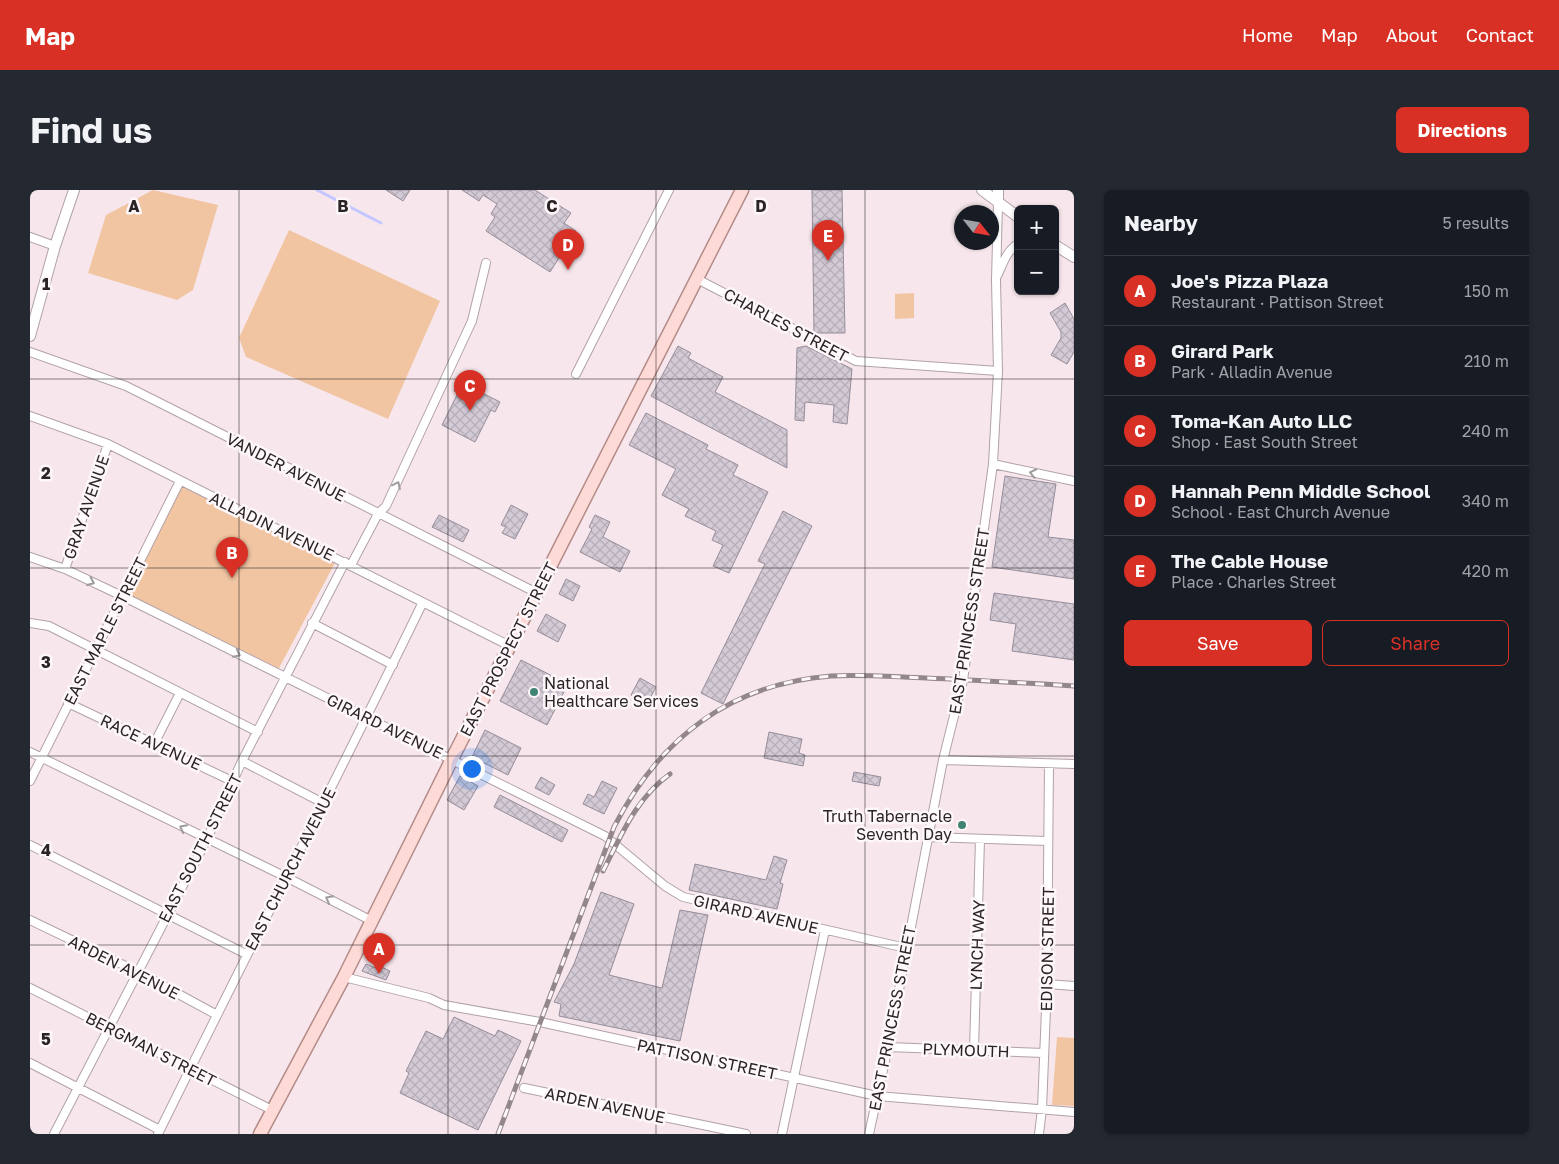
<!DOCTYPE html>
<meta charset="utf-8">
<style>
:root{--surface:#171b24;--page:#242831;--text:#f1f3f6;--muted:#9ea1a6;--line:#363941;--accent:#d93025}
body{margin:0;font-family:"Golos Text",sans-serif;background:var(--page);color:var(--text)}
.controls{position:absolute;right:15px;top:15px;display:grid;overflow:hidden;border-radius:8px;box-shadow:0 1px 4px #0004}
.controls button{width:45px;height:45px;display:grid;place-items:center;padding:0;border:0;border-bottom:1px solid var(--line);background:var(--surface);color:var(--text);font:25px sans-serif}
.compass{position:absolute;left:924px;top:15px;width:45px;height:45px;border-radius:50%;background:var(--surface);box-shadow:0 1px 4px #0004;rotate:121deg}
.you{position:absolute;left:441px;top:578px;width:18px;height:18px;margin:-12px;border:4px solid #fff;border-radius:50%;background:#1a73e8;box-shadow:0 0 0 8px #1a73e833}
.badge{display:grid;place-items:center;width:32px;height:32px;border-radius:50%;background:var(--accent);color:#fff;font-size:16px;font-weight:700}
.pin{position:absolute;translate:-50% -41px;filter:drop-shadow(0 1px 2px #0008)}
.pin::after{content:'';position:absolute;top:26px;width:18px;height:15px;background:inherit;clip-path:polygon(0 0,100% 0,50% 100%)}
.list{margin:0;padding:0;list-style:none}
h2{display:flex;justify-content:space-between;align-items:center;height:65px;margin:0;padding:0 20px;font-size:21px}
h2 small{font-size:16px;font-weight:400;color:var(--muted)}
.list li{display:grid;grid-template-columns:32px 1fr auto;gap:15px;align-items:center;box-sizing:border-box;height:70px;padding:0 20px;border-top:1px solid var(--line)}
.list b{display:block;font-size:19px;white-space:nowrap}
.list p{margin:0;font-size:16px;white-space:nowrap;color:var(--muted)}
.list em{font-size:16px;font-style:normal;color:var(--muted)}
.actions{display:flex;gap:10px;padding:15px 20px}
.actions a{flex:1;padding:11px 0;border:1px solid var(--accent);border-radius:8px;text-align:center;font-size:18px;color:var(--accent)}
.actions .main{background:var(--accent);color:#fff}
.map{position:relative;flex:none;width:1044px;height:944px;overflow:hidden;border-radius:8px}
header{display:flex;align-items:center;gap:30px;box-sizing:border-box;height:70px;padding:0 25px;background:var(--accent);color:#fff}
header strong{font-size:24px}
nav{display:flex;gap:28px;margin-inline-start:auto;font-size:18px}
.intro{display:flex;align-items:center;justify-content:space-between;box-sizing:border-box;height:120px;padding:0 30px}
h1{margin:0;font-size:35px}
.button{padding:12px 22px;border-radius:8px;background:var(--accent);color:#fff;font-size:18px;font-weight:700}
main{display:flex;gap:30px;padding:0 30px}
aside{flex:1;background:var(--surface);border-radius:8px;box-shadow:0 1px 4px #0004}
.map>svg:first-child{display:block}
.park{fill:#f1c5a2}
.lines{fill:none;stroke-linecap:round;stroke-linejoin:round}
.stream{stroke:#c3c6ff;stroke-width:3}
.building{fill:url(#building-cross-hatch);stroke:#958d99}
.minor-casing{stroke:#b1a2a8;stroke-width:10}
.tertiary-casing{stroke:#b1a2a8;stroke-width:12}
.primary-casing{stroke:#b38b88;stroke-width:15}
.minor{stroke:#fff;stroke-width:8}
.tertiary{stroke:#fff;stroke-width:10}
.primary{stroke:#fedad7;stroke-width:12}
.rail-casing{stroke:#93878c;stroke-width:5}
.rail{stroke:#fef7fa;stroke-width:3;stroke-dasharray:9;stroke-linecap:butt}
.oneway{stroke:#9f9c9e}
.grid{fill:none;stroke:#2a2427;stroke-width:1;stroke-opacity:0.55}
.poi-dot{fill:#418375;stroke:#fef7fa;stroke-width:2}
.labels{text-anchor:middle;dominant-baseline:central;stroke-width:5;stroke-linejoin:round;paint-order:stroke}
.street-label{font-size:16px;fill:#2a2427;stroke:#fef7fa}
.poi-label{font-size:16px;fill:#2a2427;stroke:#fef7fa;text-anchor:start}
.grid-label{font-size:16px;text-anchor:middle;font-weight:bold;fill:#2a2427;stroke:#fef7fa;stroke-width:5;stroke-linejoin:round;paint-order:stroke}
</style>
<header>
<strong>Map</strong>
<nav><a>Home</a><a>Map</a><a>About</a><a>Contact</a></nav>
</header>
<div class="intro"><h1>Find us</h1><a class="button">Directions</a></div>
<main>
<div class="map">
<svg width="1044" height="944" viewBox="0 0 1044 944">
<defs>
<pattern id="building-cross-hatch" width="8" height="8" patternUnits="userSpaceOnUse" patternTransform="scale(1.25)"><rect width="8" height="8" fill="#d3cad6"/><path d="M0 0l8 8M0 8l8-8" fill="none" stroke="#b5adb8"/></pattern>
</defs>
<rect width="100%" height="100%" fill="#f7e7ed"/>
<!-- park -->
<path class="park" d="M123,0L188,15L163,100L147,110L58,83L76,25Z
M259,40L410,111L358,229L216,167L209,148Z
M884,103V128L865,129V104Z
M153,295L306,371L248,480L98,405Z
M1027,847L1044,848V916L1022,915Z"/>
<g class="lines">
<!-- stream -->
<path class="stream" d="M287,0L351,33"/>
</g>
<!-- building -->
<path class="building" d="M356,0H380L373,11Z
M432,0H505L541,23L534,33L546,41L520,82L456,41L465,27L461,24L467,14L453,5L449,11Z
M782,0H812L815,143H784Z
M1035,113L1044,129V162L1037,174L1021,165L1031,148V142L1020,123Z
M648,156L661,163L658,168L693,187L685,202L757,240V278L621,206Z
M776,156L822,179L817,234L803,232L804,215L775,212L774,231L765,230L767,158Z
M429,191L470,212L465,222L461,220L445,252L412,235L428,203L424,201Z
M616,223L678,255L676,259L708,275L703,285L738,302L699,383L683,376L693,355L682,350L686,341L655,326L659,319L632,305L646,279L599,255Z
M975,286L1026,294L1018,347L1044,350V389L962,377Z
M481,315L498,324L485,349L472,343L476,337L471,335Z
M753,321L782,336L693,514L671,503L735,374L728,371Z
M409,325L439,340L433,352L402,337Z
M565,325L580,332L573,347L600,361L590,382L550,362L562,339L559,337Z
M536,389L550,396L543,411L529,404Z
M964,403L1044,414V470L982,461L986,434L960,430Z
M516,424L536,435L528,452L507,441Z
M491,470L538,494L517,535L470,511Z
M610,488L626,497L617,514L601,505Z
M455,540L491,558L478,585L442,567Z
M739,542L772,549L769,563L775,565L773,576L734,568Z
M824,582L851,587L849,596L822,591Z
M430,586L448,596L434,620L417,610Z
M511,587L525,595L519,605L505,598Z
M572,591L587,598L574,624L553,614L558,604L564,607Z
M470,605L538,640L532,652L464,617Z
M744,666L757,670L750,693L753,694L747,719L659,700L665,674L736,690Z
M571,702L604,714L579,785L632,798L650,720L678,725L650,851L529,826L531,814L524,812L544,774Z
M336,774L345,778L347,775L360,781L356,790L332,781Z
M424,827L465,846L468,840L491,851L448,940L370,903L379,883L376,881L396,841L413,849Z"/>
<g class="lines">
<!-- minor casing -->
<g class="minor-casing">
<path id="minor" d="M0,47L25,56
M967,86C973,74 976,61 988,54
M667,89L826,171L968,181
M0,162L96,196L134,215L507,403
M546,184L639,0
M0,226L78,254L480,456
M963,274L1044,291
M0,367L35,379L92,406L575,646L635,696L653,707L876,758
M321,375L348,324L356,316L442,131L456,73
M35,379L78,254
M0,433L19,436L228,542
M282,433L363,475
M38,513L204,592
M124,554L150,503
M0,562L256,687L342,731
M913,570L1044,574
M212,571L293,613
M0,591L150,291
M899,647L1018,651
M0,655L216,764
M0,730L108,782L187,825
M314,787L399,808L414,815L510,832L847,906L1044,922
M1017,794L1044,796
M0,798L242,920
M858,857L1014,863
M944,860L950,649
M0,873L130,940
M494,898L716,944
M24,944L177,649L212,571L315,372
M128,944C215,767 306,591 392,414
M752,944L795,740
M839,944L858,857L913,570L933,490L941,432L963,274L968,181L966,90L968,13
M1009,944L1012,919L1017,794L1019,574"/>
</g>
<!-- tertiary casing -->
<g class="tertiary-casing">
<path id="tertiary" d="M952,0L988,27
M968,13V0
M1025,55L1044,67
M0,146L25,56L44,0"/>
</g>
<!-- primary casing -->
<g class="primary-casing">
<path id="primary" d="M230,944L314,787L422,569L712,0"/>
</g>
<!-- minor -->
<use href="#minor" class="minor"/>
<!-- tertiary -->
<use href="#tertiary" class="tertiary"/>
<!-- primary -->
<use href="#primary" class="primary"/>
<!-- rail casing -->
<g class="rail-casing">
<path id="rail" d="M573,681C591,646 606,608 640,584
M468,944L584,637C630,548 699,494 801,486C832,484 865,487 896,488C945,490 995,493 1044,496"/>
</g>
<!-- rail -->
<use href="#rail" class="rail"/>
</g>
<!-- one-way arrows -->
<defs><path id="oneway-chevron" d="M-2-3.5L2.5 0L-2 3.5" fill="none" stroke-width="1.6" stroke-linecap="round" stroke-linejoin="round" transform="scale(1.25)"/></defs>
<g class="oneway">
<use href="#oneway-chevron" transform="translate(1003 283) rotate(-168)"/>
<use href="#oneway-chevron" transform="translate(367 295) rotate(-64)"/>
<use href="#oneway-chevron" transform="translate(61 392) rotate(25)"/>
<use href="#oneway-chevron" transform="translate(207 464) rotate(27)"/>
<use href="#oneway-chevron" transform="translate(153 638) rotate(-153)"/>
<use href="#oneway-chevron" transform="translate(299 709) rotate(-152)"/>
</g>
<!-- grid -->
<path class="grid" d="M209,0V944M418,0V944M626,0V944M835,0V944M0,189H1044M0,378H1044M0,566H1044M0,755H1044"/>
<!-- markers -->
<g class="poi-dot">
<circle cx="504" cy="502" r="5"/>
<circle cx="932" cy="635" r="5"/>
</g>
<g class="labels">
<!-- street labels -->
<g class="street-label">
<text transform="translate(756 135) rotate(28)">CHARLES STREET</text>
<text transform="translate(256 277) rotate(27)">VANDER AVENUE</text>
<text transform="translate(56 317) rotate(-71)">GRAY AVENUE</text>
<text transform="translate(242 336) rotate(26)">ALLADIN AVENUE</text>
<text transform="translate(939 431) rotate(-81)">EAST PRINCESS STREET</text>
<text transform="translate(75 441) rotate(-63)">EAST MAPLE STREET</text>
<text transform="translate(478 459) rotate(-63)">EAST PROSPECT STREET</text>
<text transform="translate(355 536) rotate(26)">GIRARD AVENUE</text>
<text transform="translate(121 552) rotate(25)">RACE AVENUE</text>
<text transform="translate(170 658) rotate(-63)">EAST SOUTH STREET</text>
<text transform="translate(260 679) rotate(-63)">EAST CHURCH AVENUE</text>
<text transform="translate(726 724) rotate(13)">GIRARD AVENUE</text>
<text transform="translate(947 755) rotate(-88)">LYNCH WAY</text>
<text transform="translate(1017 759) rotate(-89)">EDISON STREET</text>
<text transform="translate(94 777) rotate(27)">ARDEN AVENUE</text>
<text transform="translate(862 828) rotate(-79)">EAST PRINCESS STREET</text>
<text transform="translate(121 859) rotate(27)">BERGMAN STREET</text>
<text transform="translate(936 860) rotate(2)">PLYMOUTH</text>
<text transform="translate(677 869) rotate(12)">PATTISON STREET</text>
<text transform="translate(575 915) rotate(12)">ARDEN AVENUE</text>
</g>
<!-- poi labels -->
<g class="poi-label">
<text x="514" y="493">National<tspan x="514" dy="18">Healthcare Services</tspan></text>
<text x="922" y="626" text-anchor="end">Truth Tabernacle<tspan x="922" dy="18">Seventh Day</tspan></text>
</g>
</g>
<g class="grid-label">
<text x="104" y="22">A</text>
<text x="313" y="22">B</text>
<text x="522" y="22">C</text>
<text x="731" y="22">D</text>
<text x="16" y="100">1</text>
<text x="16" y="289">2</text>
<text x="16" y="478">3</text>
<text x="16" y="666">4</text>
<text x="16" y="855">5</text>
</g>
</svg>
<div class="controls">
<button>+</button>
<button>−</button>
</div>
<svg class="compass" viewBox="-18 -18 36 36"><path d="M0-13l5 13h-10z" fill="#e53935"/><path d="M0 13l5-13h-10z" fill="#9ea1a6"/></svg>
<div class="you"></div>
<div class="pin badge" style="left:349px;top:784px">A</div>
<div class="pin badge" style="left:202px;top:388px">B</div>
<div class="pin badge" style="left:440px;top:221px">C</div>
<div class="pin badge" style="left:538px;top:80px">D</div>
<div class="pin badge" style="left:798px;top:71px">E</div>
</div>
<aside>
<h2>Nearby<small>5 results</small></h2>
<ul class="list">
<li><span class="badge">A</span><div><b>Joe's Pizza Plaza</b><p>Restaurant · Pattison Street</p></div><em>150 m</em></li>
<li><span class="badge">B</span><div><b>Girard Park</b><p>Park · Alladin Avenue</p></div><em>210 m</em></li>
<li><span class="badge">C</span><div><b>Toma-Kan Auto LLC</b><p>Shop · East South Street</p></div><em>240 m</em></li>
<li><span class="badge">D</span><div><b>Hannah Penn Middle School</b><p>School · East Church Avenue</p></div><em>340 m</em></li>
<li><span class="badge">E</span><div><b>The Cable House</b><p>Place · Charles Street</p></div><em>420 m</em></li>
</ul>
<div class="actions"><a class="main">Save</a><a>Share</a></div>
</aside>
</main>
